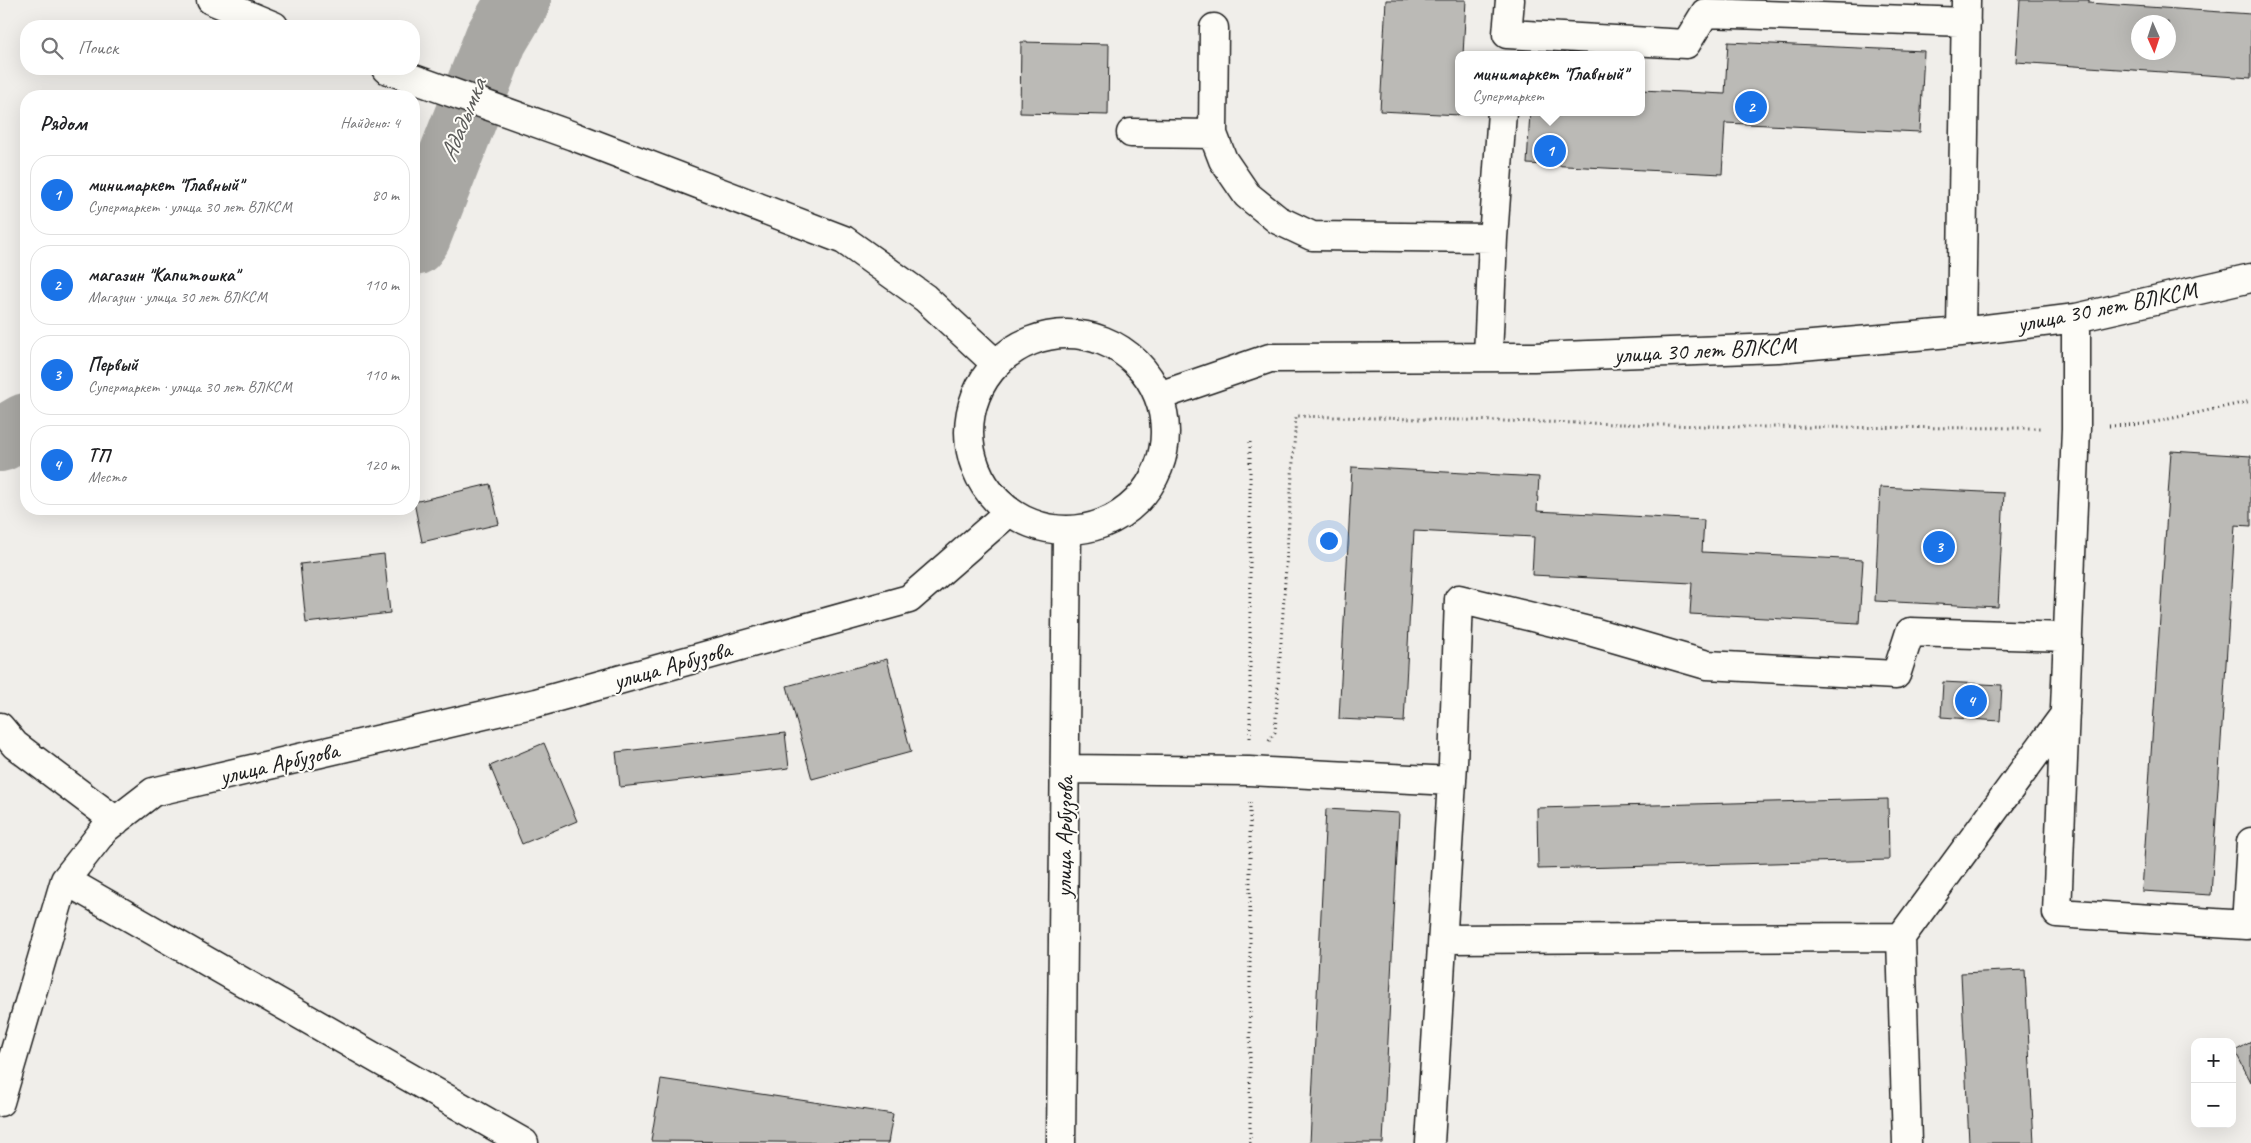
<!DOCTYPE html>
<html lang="ru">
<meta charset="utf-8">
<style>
:root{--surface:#fff;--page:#f2f2f2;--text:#202124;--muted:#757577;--line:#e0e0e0;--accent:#1a73e8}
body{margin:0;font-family:Caveat,sans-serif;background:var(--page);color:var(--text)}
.controls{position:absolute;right:15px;bottom:15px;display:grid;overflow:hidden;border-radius:10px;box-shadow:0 5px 20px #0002}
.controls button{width:45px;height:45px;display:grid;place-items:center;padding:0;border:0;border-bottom:1px solid var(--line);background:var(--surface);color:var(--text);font:25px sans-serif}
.compass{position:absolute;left:2131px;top:15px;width:45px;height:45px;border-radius:50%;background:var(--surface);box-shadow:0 5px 20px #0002;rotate:177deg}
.you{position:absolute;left:1328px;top:540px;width:18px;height:18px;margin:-12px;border:4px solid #fff;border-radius:50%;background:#1a73e8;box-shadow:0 0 0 8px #1a73e833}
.badge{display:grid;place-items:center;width:32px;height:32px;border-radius:50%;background:var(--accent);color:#fff;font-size:16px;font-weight:700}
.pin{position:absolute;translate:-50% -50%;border:2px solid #fff;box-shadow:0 1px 5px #0006}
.popup{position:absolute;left:1455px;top:51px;width:190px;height:65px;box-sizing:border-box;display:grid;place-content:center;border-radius:10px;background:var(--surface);filter:drop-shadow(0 1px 4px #0005);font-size:16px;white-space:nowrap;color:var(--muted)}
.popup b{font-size:19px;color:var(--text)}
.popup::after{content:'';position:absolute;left:50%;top:100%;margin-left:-10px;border:10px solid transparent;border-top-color:var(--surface)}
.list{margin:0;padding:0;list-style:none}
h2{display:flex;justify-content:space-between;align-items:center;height:65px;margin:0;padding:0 20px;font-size:21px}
h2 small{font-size:16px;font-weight:400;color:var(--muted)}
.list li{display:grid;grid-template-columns:32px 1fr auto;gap:15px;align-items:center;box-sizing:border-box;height:80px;margin:0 10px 10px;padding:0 10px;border:1px solid var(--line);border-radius:20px}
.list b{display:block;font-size:19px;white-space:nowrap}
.list p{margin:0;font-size:16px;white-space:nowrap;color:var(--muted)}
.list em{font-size:16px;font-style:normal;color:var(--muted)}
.icon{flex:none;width:28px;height:28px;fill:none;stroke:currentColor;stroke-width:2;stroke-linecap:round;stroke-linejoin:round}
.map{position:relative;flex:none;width:2251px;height:1143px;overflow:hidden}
.search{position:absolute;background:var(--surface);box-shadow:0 5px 20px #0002;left:20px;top:20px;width:400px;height:55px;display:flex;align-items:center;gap:12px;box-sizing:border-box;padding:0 18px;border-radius:20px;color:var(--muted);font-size:19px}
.panel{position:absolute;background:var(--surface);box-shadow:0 5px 20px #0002;left:20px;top:90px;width:400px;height:425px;border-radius:20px}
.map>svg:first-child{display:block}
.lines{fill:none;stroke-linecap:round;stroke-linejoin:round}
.river{stroke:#a8a7a3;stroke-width:64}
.building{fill:#bbbab6;stroke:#1c1c1c;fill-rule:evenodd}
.minor-casing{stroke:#1c1c1c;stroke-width:31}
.path{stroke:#1c1c1c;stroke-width:3;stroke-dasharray:1 4;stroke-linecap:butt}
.minor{stroke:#fdfcf7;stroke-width:28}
.labels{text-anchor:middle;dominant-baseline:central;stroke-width:4;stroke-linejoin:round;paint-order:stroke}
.street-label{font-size:24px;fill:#1c1c1c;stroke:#fdfcf7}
.water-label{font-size:25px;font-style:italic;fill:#5b5b59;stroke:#fdfcf7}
</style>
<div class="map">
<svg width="2251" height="1143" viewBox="0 0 2251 1143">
<rect width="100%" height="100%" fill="#f0eeea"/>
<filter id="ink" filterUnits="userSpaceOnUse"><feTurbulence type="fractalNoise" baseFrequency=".02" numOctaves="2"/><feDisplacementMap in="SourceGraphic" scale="10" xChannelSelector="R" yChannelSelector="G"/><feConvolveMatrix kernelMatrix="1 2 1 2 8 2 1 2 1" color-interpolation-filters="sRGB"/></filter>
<g filter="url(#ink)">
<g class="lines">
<!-- river -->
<path class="river" d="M414,244L419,237L496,39L519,0
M0,440L26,425"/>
</g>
<!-- building -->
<path class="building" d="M1386,0H1466L1463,55H1459L1460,115L1380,111Z
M2020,0H2089V3L2251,14V78L2016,62ZM2138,22H2168V52H2138Z
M1021,42L1109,44L1108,115L1020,113Z
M1728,42L1924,51L1920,132L1725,123L1722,174L1527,164L1530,112H1641V90L1725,94Z
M2171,451L2251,456V526L2235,525L2211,895L2142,891Z
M1352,467L1539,477L1537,511L1704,520L1702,552L1863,560L1859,623L1690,614L1692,583L1532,575L1534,537L1414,531L1404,722L1339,719Z
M490,484L499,524L422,542L414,502Z
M1880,487L2004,493L1998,607L1875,601Z
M384,554L390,613L306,623L300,564Z
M887,659L911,752L812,779L787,686Z
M1943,682L2002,685L2000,721L1941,717Z
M785,733L789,768L620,787L616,752Z
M544,743L577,821L522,844L490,766Z
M1888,799L1889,860L1538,869L1537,808Z
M1326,809L1399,813L1383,1143H1310Z
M2025,970L2034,1143H1969L1961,973Z
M2251,1042V1082L2235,1051Z
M661,1079L893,1114L888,1143L651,1141Z"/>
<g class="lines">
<!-- minor casing -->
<g class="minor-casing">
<path id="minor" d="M211,0L274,26
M1510,0L1507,34L1686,44L1705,13L1966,22
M1214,28L1213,134L1223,160L1247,195L1278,220L1312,236L1493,238
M386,69L573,136L844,240L925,298L996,364
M1131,133L1213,134
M2076,318V428L2057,913L2246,925L2251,842
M1961,332L1966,0
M969 432a98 98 0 1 1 196 0a98 98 0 1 1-196 0Z
M1488,356L1493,238L1502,112
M1159,396L1270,358L1534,357L1778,348L1961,332L2076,318L2251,278
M0,727L15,745L116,821
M1065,769L1249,771L1452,781
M65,880L524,1143
M1443,939L1901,937
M0,1102L65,880L105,829L153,792L536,703L909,599L1009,512
M1061,1143L1067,531
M1430,1143L1453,764L1459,599L1593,632L1707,665L1896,675L1910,632L2068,637
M1907,1143L1901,937L2065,714"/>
</g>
<!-- path -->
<path class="path" d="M2109,426L2146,424L2251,401
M1250,738V439
M1269,741L1275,732L1296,416L1746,427L2043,428
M1250,802V1143"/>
<!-- minor -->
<use href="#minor" class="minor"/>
</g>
</g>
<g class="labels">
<!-- street labels -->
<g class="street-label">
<text transform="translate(2107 307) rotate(-11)">улица 30 лет ВЛКСМ</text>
<text transform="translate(1705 350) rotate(-3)">улица 30 лет ВЛКСМ</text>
<text transform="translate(672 665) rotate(-16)">улица Арбузова</text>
<text transform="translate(279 763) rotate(-13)">улица Арбузова</text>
<text transform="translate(1064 837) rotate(-89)">улица Арбузова</text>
</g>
<!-- water labels -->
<g class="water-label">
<text transform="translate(463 120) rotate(-68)">Ададымка</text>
</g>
</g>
</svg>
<div class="controls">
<button>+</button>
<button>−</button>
</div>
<svg class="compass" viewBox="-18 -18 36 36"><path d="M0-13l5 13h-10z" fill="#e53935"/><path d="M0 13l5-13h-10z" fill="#757577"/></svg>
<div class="you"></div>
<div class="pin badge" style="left:1550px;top:151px">1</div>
<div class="popup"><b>минимаркет &quot;Главный&quot;</b>Супермаркет</div>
<div class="pin badge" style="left:1751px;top:107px">2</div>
<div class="pin badge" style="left:1939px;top:547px">3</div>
<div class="pin badge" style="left:1971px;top:701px">4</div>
<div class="search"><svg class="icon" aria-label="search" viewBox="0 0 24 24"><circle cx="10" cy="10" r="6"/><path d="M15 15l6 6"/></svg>Поиск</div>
<section class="panel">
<h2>Рядом<small>Найдено: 4</small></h2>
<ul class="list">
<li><span class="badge">1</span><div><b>минимаркет &quot;Главный&quot;</b><p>Супермаркет · улица 30 лет ВЛКСМ</p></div><em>80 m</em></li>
<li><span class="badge">2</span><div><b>магазин &quot;Капитошка&quot;</b><p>Магазин · улица 30 лет ВЛКСМ</p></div><em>110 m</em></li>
<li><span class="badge">3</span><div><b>Первый</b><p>Супермаркет · улица 30 лет ВЛКСМ</p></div><em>110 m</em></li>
<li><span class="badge">4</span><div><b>ТП</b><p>Место</p></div><em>120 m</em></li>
</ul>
</section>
</div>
